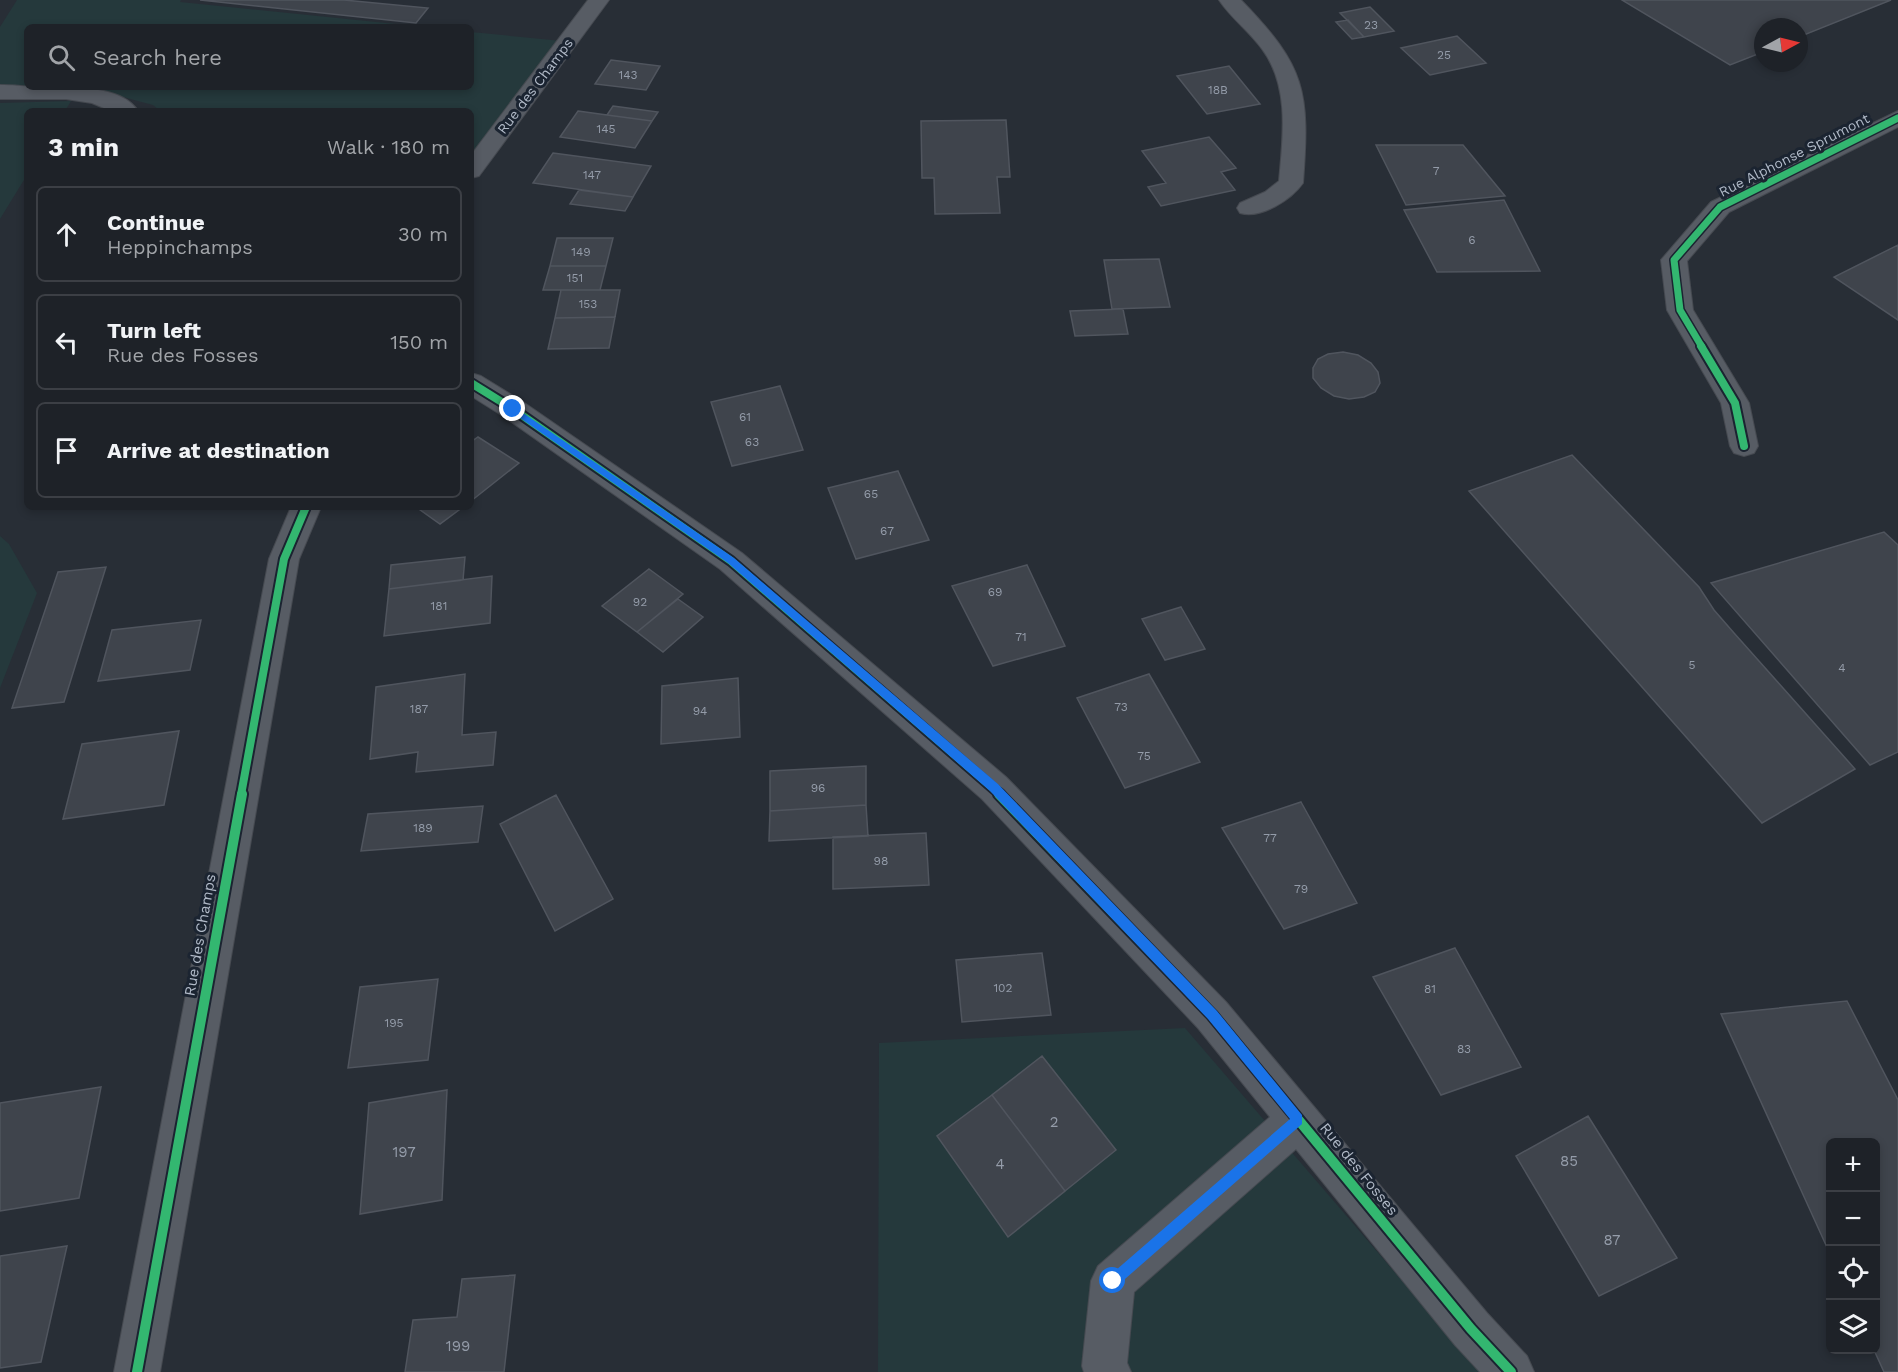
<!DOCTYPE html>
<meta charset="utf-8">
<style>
:root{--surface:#1e2228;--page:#262a30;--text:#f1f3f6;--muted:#a1a4a8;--line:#3c3f45}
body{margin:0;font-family:"Work Sans",sans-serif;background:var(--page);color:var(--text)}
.controls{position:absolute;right:18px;bottom:18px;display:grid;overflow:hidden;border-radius:9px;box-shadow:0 3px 9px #0003}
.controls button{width:54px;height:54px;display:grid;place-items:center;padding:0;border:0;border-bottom:2px solid var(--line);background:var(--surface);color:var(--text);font:30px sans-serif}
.compass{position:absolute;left:1754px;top:18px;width:54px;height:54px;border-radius:50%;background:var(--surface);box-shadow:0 3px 9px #0003;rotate:83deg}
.stop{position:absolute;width:18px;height:18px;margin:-14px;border:4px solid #1a73e8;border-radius:50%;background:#fff}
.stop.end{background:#1a73e8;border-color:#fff;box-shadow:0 2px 6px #0008}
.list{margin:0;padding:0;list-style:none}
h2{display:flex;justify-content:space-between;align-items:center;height:78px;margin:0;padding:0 24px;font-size:26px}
h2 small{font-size:20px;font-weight:400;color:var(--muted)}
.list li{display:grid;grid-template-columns:39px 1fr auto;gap:18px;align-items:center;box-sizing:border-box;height:96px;margin:0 12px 12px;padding:0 12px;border:2px solid var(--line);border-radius:9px}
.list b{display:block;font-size:22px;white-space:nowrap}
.list p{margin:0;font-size:20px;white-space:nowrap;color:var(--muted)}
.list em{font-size:20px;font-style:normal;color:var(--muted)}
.icon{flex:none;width:33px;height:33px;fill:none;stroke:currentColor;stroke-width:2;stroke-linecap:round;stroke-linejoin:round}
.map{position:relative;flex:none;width:1898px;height:1372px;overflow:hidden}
.search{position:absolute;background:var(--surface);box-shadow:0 3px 9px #0003;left:24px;top:24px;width:450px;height:66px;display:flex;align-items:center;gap:15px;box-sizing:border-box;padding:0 21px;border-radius:9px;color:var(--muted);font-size:22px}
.panel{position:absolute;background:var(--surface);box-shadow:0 3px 9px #0003;left:24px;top:108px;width:450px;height:402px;border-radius:9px}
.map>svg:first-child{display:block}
.green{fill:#25393c}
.building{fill:#3f444c;stroke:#50555e;stroke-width:1.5}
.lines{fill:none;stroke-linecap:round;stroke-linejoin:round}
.street-casing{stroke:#464a51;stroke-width:2}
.street{fill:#575c64;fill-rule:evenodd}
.cycleway-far2-casing{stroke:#1b2431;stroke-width:10}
.cycleway-far1-casing{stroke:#1b2431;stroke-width:12}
.cycleway-casing{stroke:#1b2431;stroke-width:14}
.cycleway-far2{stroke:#33b770;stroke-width:7}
.cycleway-far1{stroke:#33b770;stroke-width:8}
.cycleway{stroke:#33b770;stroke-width:10}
.route{fill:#1a73e8}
.labels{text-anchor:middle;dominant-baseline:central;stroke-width:6;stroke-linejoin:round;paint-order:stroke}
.number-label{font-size:12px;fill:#949ca9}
.far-street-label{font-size:14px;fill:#b1bac8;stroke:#1b2431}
.street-label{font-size:15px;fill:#b1bac8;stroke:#1b2431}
.near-number-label{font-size:15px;fill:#949ca9}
</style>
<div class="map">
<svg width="1898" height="1372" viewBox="0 0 1898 1372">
<rect width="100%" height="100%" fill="#282e36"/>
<!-- green -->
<path class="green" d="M17,0H181L180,2L425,27H27V86L0,85V27Z
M471,32L562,41L471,166V111H160L153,105L85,87H471Z
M71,101L65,111H27V175L0,219V103Z
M0,536L9,544L37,593L0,688Z
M1185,1028L1460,1348L1487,1372H878L879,1043Z"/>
<!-- building -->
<path class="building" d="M200,0H344L428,8L416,23Z
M1622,0H1891L1799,37V27H1763V52L1730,65Z
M1370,7L1394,31L1364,37L1340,13Z
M1348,20L1364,37L1352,39L1336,22Z
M1457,36L1486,63L1430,75L1401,48Z
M611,60L660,66L646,90L595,84Z
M1229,66L1260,104L1207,114L1177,76Z
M613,106L658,112L652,121L607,115Z
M578,111L607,115L652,121L635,148L560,137Z
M1006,120L1010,177H997L1000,213L935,214L934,178H922L921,121Z
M1209,137L1236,168L1221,172L1235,190L1161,206L1148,187L1166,183L1142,151Z
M1376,145H1463L1505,196L1406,205Z
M553,153L651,166L633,197L533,183Z
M579,190L633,197L625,211L570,204Z
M1504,200L1540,271L1437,272L1404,210Z
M557,238H613L606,266H550Z
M1898,245V320L1834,277Z
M1159,259L1170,307L1112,309L1104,260Z
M550,266H606L600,290H543Z
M561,290H620L615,317L555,318Z
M1123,309L1128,334L1075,336L1070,311Z
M615,317L609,348L548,349L555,318Z
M1343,352L1358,355L1371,363L1378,372L1380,383L1375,392L1364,397L1349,399L1334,396L1321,388L1313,378V368L1318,359L1328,354Z
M780,386L803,450L732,466L711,402Z
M478,437L519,463L471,501V442Z
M1572,455L1699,587L1714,610L1734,633L1855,769L1762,823L1469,491Z
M898,471L929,540L856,559L828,488Z
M416,507H463L440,524Z
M1884,532L1898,545V752L1870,765L1711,583Z
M465,557L463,580L389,589L391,565Z
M1027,565L1065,646L993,666L952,586Z
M106,567L64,702L12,708L58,572Z
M649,569L683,594L637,632L602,606Z
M492,576L490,623L384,636L389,589Z
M678,599L703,617L663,652L637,632Z
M1181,607L1205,649L1165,660L1142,619Z
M201,620L190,670L98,681L112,630Z
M465,674L462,735L496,732L493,765L416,772L418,752L370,759L376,687Z
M1149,674L1200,762L1125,788L1077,698Z
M738,678L740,737L661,744L662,686Z
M179,731L164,805L63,819L82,744Z
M866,766V805L770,811V771Z
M556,795L613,899L555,931L500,824Z
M1301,802L1357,903L1284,929L1222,828Z
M866,805L868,836L769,841L770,811Z
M483,806L478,842L361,851L368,814Z
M926,833L929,885L833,889V837Z
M1455,948L1521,1067L1441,1095L1373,977Z
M1042,953L1051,1015L962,1022L956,960Z
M438,979L428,1060L348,1068L360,987Z
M1847,1001L1898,1100V1372H1884L1874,1350L1876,1142H1830V1254L1721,1014Z
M1042,1056L1116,1150L1065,1191L992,1095Z
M101,1087L79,1198L0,1211V1103Z
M447,1090L442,1200L360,1214L369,1103Z
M992,1095L1065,1191L1008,1237L937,1136Z
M1588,1116L1677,1258L1599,1296L1516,1156Z
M67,1246L41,1362L0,1368V1256Z
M515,1275L504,1372H405L413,1320L457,1317L462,1279Z"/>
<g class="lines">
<!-- street casing -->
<g class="street-casing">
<path id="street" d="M588,0H609L479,176L471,178V155Z
M1219,0H1241C1306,67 1310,91 1303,183C1291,200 1261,219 1240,213L1237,208L1240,203L1265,192L1279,181C1283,137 1290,86 1262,49C1249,31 1231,18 1219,0Z
M0,85C11,85 23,86 31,87C62,90 118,81 138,111H111L92,103L66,99H0Z
M1898,111V127L1729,212L1687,261L1693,310L1749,403L1758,446L1754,453L1744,456L1734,453L1730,446L1721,403L1667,310L1661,260L1711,202Z
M471,373L481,376L523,402L742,553L1006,777L1226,1002L1487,1313L1527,1356L1534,1372H1480L1455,1345L1296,1149L1134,1292L1127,1363L1131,1372H1084L1082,1366L1091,1281L1098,1266L1270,1117L1198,1028L982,799L720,569L503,416L471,396Z
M291,507H321L299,559L160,1372H114L269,559Z"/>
</g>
<!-- street -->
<use href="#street" class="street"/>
<!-- cycleway-far2 casing -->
<g class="cycleway-far2-casing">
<path id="cycleway-far2" d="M1702,347L1680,310L1674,260L1720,207L1898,118"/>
</g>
<!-- cycleway-far1 casing -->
<g class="cycleway-far1-casing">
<path id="cycleway-far1" d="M1701,346L1735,403L1744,446
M471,383L513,409L731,561L1001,795
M241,795L284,559L306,507"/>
</g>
<!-- cycleway casing -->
<g class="cycleway-casing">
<path id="cycleway" d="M999,794L1212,1015L1471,1329L1511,1372
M137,1372L242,794"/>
</g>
<!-- cycleway-far2 -->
<use href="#cycleway-far2" class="cycleway-far2"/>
<!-- cycleway-far1 -->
<use href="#cycleway-far1" class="cycleway-far1"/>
<!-- cycleway -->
<use href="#cycleway" class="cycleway"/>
</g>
<!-- route -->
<path class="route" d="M513,406L734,558L998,784L1217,1011L1302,1115V1124L1117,1286L1113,1288L1108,1286L1106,1281L1108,1277L1290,1119L1208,1019L990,791L728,563L510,411L509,409Z"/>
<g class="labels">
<!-- number labels -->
<g class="number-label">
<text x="1371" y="25">23</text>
<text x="1444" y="55">25</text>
<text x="628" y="75">143</text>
<text x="1218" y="90">18B</text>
<text x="606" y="129">145</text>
<text x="1436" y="171">7</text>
<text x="592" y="175">147</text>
<text x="1472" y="240">6</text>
<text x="581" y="252">149</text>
<text x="575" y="278">151</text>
<text x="588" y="304">153</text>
<text x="745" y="417">61</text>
<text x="752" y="442">63</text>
<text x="871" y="494">65</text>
<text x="887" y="531">67</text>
<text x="995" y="592">69</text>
<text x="640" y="602">92</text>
<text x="439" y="606">181</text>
<text x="1021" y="637">71</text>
<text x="1692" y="665">5</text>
<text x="1842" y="668">4</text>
<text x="1121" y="707">73</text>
<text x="419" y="709">187</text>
<text x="700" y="711">94</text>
<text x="1144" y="756">75</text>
<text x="818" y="788">96</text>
<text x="423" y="828">189</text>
<text x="1270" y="838">77</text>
<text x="881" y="861">98</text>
<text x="1301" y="889">79</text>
<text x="1003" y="988">102</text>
<text x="1430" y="989">81</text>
<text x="394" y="1023">195</text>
<text x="1464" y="1049">83</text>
</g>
<!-- far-street labels -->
<g class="far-street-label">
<text transform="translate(535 86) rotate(-53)">Rue des Champs</text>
<text transform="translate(1794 155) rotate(-27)">Rue Alphonse Sprumont</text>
</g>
<!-- street labels -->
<g class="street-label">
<text transform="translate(200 935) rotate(-80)">Rue des Champs</text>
<text transform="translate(1359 1169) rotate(51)">Rue des Fosses</text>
</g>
<!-- near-number labels -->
<g class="near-number-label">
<text x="1054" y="1122">2</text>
<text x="404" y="1152">197</text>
<text x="1569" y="1161">85</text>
<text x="1000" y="1164">4</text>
<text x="1612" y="1240">87</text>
<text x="458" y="1346">199</text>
</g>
</g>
</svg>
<div class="controls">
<button>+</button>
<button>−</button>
<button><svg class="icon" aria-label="locate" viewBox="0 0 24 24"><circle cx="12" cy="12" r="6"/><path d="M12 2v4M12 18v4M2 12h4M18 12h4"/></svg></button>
<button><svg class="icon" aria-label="layers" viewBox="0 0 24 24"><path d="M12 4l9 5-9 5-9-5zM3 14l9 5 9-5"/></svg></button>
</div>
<svg class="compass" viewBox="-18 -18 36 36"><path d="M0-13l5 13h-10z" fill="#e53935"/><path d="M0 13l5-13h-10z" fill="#a1a4a8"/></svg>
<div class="stop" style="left:1113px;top:1281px"></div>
<div class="stop end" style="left:513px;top:409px"></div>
<div class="search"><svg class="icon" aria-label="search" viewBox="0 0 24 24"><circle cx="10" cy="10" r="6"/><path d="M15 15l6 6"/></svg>Search here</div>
<section class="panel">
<h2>3 min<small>Walk · 180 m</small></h2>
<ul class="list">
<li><svg class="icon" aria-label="ahead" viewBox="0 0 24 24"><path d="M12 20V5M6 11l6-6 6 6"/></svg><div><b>Continue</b><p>Heppinchamps</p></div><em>30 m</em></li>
<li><svg class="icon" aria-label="left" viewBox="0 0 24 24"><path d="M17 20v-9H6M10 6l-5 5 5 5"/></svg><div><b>Turn left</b><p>Rue des Fosses</p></div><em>150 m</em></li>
<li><svg class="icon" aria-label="arrive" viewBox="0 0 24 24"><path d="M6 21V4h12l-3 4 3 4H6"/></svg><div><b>Arrive at destination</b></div></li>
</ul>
</section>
</div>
